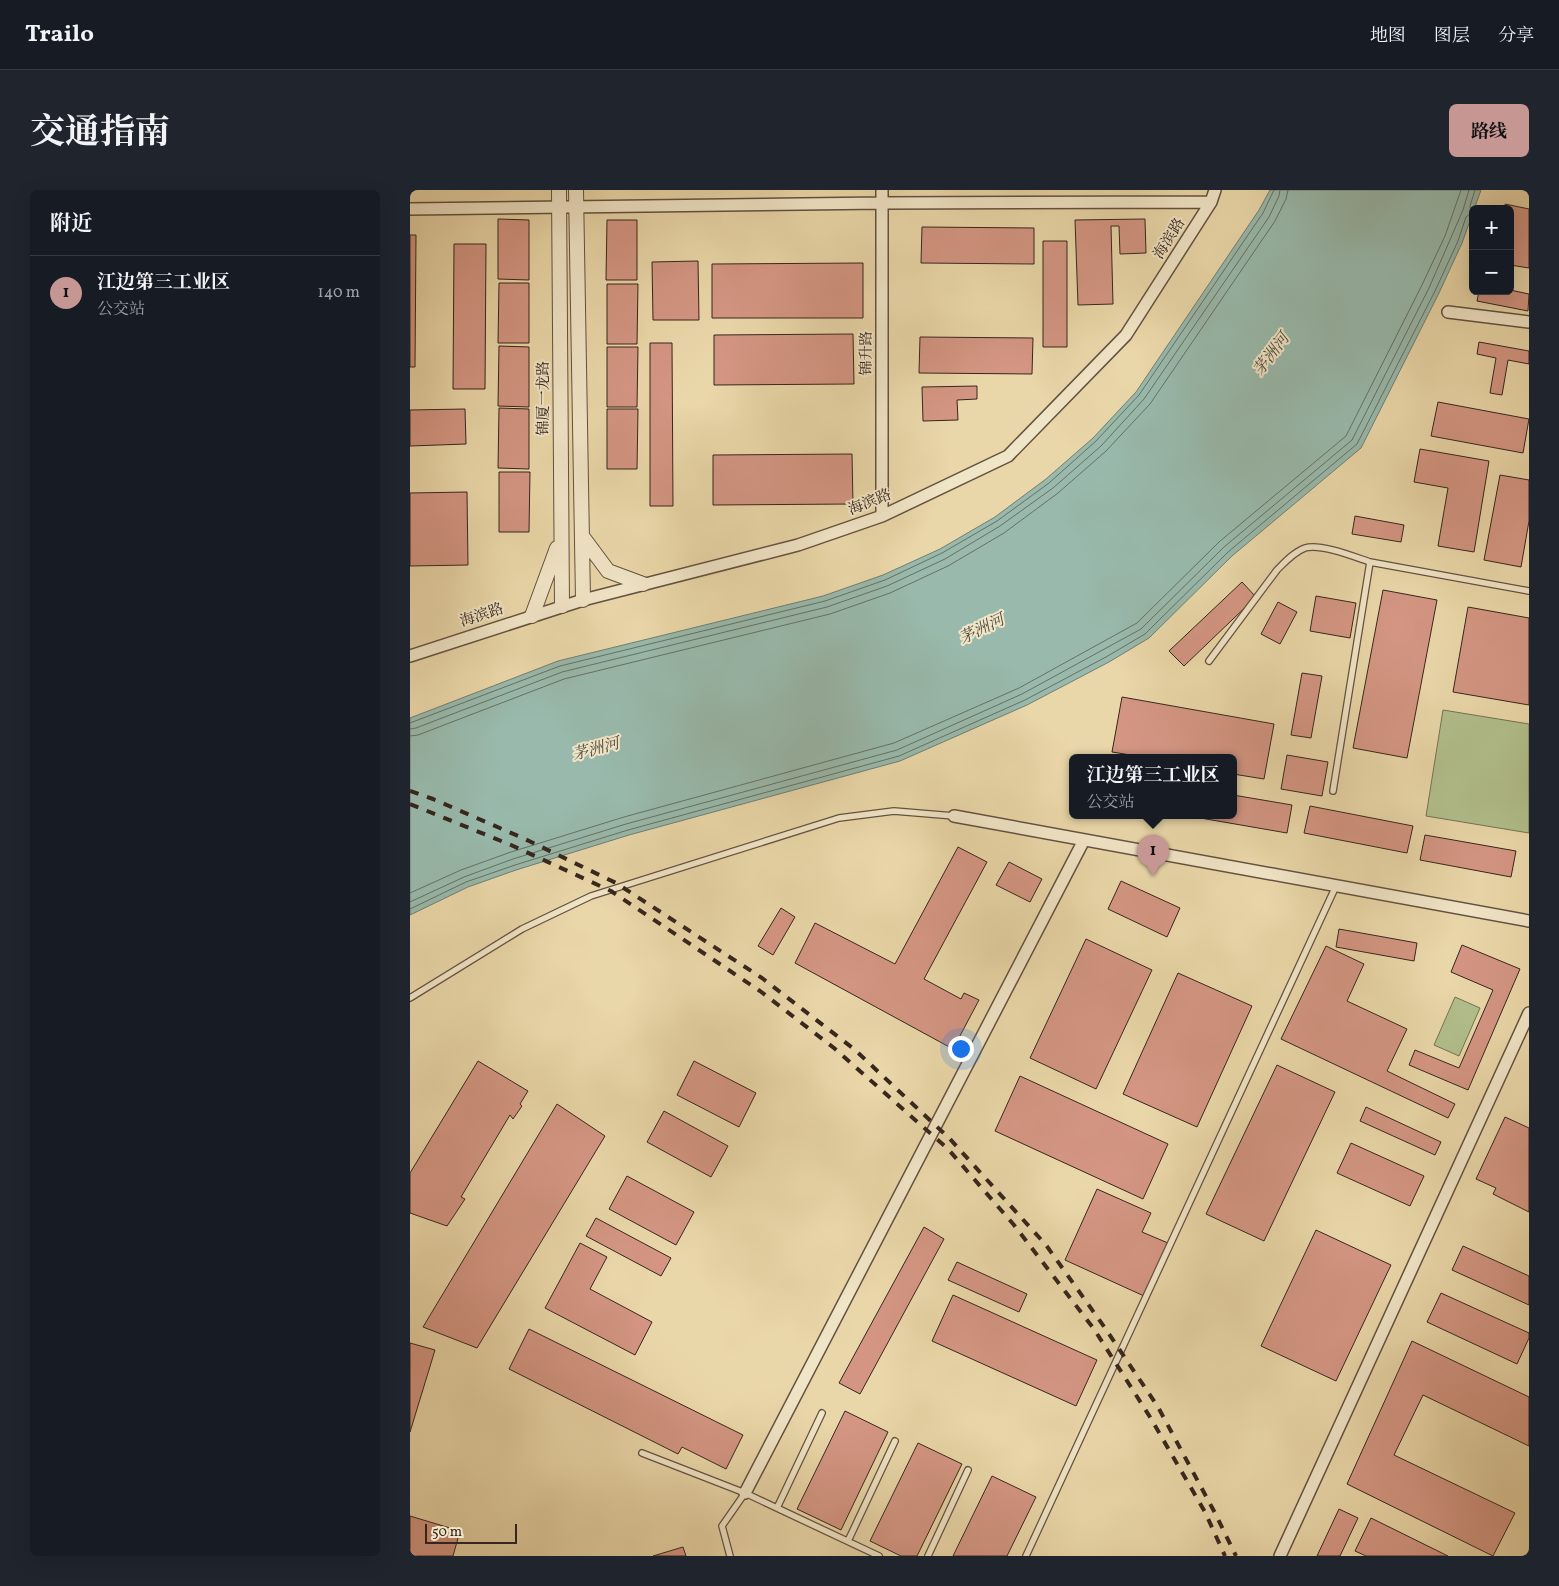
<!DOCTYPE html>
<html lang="zh">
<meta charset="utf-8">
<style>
:root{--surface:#171b24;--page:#20242c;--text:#f1f3f6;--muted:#9ea1a6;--line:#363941;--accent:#c59692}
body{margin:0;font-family:Vollkorn,"Noto Serif SC",serif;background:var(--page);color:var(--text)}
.controls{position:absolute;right:15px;top:15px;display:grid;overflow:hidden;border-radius:8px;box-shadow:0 5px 20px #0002}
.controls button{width:45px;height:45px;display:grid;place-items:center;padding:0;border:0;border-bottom:1px solid var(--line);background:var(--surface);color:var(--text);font:25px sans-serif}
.scale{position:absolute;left:15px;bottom:12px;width:92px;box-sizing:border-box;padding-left:5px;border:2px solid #36261d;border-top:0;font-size:14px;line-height:18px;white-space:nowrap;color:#36261d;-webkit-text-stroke:4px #f1e5c7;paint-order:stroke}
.you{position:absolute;left:550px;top:858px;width:18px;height:18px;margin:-12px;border:4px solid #fff;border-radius:50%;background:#1a73e8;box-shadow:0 0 0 8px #1a73e833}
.badge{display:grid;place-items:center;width:32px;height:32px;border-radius:50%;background:var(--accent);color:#111;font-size:16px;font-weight:700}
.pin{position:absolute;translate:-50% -41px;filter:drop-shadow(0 1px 2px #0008)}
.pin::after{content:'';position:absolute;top:26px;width:18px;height:15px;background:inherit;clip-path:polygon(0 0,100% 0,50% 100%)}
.popup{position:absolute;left:659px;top:564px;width:168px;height:65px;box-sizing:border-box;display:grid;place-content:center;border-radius:8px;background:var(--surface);filter:drop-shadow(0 1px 4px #0005);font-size:16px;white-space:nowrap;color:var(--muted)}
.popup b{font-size:19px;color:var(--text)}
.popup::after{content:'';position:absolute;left:50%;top:100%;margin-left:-10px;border:10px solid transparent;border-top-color:var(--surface)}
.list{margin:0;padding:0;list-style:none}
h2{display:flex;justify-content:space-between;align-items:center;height:65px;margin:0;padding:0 20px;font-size:21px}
h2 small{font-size:16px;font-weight:400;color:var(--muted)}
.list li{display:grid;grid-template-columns:32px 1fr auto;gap:15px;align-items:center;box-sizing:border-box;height:75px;padding:0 20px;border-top:1px solid var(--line)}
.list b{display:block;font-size:19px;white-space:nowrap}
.list p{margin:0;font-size:16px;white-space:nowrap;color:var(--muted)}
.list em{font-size:16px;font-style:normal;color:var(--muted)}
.map{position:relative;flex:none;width:1119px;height:1366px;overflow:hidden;border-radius:8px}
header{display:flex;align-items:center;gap:30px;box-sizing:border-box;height:70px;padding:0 25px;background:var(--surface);border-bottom:1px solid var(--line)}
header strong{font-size:24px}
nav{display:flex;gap:28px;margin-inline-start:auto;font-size:18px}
.intro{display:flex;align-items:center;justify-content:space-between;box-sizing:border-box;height:120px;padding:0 30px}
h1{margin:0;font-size:35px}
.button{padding:12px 22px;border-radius:8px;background:var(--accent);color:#111;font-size:18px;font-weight:700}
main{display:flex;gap:30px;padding:0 30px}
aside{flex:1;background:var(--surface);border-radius:8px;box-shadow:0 5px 20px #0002}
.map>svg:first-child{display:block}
.green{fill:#b1bf8c;stroke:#747254}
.water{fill:#98b9ab;stroke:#717e72}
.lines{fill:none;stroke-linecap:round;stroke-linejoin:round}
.shore{stroke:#677064;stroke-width:1}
.building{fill:#d49683;stroke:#36261d}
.service-casing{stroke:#635240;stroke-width:8}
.minor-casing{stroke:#635240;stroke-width:14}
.tertiary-casing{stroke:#635240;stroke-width:16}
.service{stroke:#f1e5c7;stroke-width:5.5}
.minor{stroke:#f1e5c7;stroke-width:11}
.tertiary{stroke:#f1e5c7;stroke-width:14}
.rail{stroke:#36261d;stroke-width:4;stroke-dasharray:9 9;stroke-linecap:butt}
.labels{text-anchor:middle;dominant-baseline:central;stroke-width:4;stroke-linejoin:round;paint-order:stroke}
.street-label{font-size:15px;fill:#36261d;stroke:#f1e5c7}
.water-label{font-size:16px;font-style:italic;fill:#4e4b40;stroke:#f1e5c7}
</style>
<header>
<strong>Trailo</strong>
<nav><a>地图</a><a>图层</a><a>分享</a></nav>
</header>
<div class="intro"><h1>交通指南</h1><a class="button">路线</a></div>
<main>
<aside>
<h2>附近<small></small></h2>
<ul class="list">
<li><span class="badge">1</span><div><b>江边第三工业区</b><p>公交站</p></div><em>140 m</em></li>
</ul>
</aside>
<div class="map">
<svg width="1119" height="1366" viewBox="0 0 1119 1366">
<rect width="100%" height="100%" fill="#ead7a9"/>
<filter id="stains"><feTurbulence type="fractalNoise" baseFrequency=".004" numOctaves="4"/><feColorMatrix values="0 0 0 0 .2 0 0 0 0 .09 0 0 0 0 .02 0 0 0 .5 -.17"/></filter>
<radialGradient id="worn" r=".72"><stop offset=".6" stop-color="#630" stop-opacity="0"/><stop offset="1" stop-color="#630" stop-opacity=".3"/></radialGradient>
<!-- green -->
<path class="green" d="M1033,520L1119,534V643L1016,626Z
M1045,807L1070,818L1049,866L1024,855Z"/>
<!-- water -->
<path class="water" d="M860,0H1071L1052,53L1029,103L951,258L822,366L739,448L699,472L617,515L490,571L219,645L106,680L58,697L0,725V528L148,471L413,406L473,385L530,359L585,327L636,289L683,248L726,202L849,20Z"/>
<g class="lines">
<!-- shore -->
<path class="shore" d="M0,533L150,476L415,411L475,390L532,363L587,331L639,293L686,251L729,205L853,23L864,0
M0,539L6,538L152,482L417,417L477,396L535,369L590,336L643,298L691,256L734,209L859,27L869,6L870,0
M0,546L8,545L154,489L420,424L480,403L538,376L594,343L648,303L696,261L740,214L865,31L876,9L878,0
M0,703L51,680L101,662L214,627L484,553L609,498L727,433L809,352L936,246L1012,95L1035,46L1051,0
M0,712L54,687L103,669L216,634L487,560L612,504L731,439L814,357L942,250L1019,98L1053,20L1059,0
M0,719L56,692L105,675L218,640L489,566L615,510L696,467L735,444L818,362L947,254L1025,101L1048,51L1056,27L1061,23L1060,16L1065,0"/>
</g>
<!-- building -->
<path class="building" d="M1095,14L1119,19V78L1100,75V19H1095Z
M88,29L119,30V90L88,89Z
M735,29L736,63L710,64L709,36H701L703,114L668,115L665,30Z
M197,30H227V90H196Z
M512,37L624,38V74L511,73Z
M0,45H6L5,177H0Z
M633,51H657V157H633Z
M44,54H76L75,199H43Z
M288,71L289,130H243L242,72Z
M453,73V128H302V74Z
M89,93H119V153H88Z
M197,94H228L227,154H197Z
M1100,100L1119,104L1118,121L1067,111L1069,101Z
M443,144L444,194L304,195V145Z
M510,147L623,148L622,184L509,183Z
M1069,152L1119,161V174L1098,170L1092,205L1080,203L1086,168L1067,164Z
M240,153H262L263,316H240Z
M89,156L119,157V217L88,216Z
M197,157H228L227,217H197Z
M567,196V209L547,210L548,230L513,231L512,197Z
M1028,212L1119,229L1113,263L1021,246Z
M89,218L119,219V279L88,278Z
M55,219L56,254L0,256V220Z
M197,219H228L227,279H197Z
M1010,259L1079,271L1064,362L1028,356L1038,298L1004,292Z
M442,264L443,314L303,315V265Z
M89,282H120L119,342H89Z
M1090,285L1119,290V331L1111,377L1074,370Z
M57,302L58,375L0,376V303Z
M945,326L994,335L991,352L942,344Z
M832,392L846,407L774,476L759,461Z
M973,400L1027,410L997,568L943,558Z
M906,406L946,413L940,448L900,441Z
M868,412L887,422L870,454L851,444Z
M1058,417L1119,428V515L1043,502Z
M892,483L912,486L901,548L881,545Z
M712,507L864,534L854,589L823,584V567H733L702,562Z
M877,565L918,572L912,606L871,599Z
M823,605L882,615L877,643L773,625H823Z
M900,616L1003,636L997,663L894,643Z
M1015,645L1106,661L1101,687L1010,670Z
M548,657L577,672L514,789L551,809L554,803L569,810L543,859L385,773L405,733L485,774Z
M599,672L632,689L620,712L586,695Z
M711,691L770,718L757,747L698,719Z
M371,718L385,727L363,765L348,756Z
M929,739L1007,753L1004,771L926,757Z
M676,749L742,780L686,899L620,868Z
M1052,755L1110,779L1058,900L999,875L1005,860L1049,878L1083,800L1041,782Z
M916,756L954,774L937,811L997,839L977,881L1045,914L1038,928L871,849Z
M768,783L842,816L787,937L713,904Z
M68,871L118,901L110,914L112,916L103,929L100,925L51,1007L55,1009L37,1036L0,1023V983Z
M284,871L346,903L329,937L267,905Z
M867,875L925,902L854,1051L796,1024Z
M610,886L758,954L733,1009L585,941Z
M147,914L195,946L67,1158L13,1137Z
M956,917L1031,952L1025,965L950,931Z
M254,921L318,956L301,987L237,952Z
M1095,927L1119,938V1022L1083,1004L1086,998L1066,989Z
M941,953L1014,986L1000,1016L927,983Z
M217,986L284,1022L266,1055L199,1019Z
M687,999L741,1023L732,1042L758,1053L734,1106L655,1070Z
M186,1028L261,1068L251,1086L176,1046Z
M514,1037L534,1049L450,1204L429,1193Z
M906,1040L981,1075L926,1191L851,1156Z
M170,1053L197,1067L180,1099L242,1132L225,1165L135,1118Z
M1053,1056L1119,1086V1115L1042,1080Z
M547,1072L617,1104L609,1122L538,1090Z
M1031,1103L1119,1143V1148L1107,1174L1017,1132Z
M543,1105L687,1170L666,1216L522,1151Z
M119,1139L333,1245L316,1279L272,1257L268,1264L99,1179Z
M1002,1151L1119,1207V1256L1013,1205L984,1265L1105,1323L1083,1366L937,1294Z
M0,1153L25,1160L0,1242Z
M435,1221L478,1242L431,1340L387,1319Z
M508,1253L552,1274L507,1366H491L460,1351Z
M582,1286L626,1307L597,1366H543Z
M929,1319L948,1328L930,1366H907Z
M0,1326L50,1341L43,1366H0Z
M961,1328L1038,1366H956L945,1361Z
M273,1357L276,1366H243Z"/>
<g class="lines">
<!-- service casing -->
<g class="service-casing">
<path id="service" d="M799,471L867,380C875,372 884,362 895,358C910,353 945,367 960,372
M923,601L960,372L1119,401
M0,808L112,739L181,706L429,628L484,621L544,626
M232,1263L335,1303L469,1366
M367,1318L412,1223
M438,1351L485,1251
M320,1366L312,1336L335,1303
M518,1366L558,1280
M616,1366L926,696"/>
</g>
<!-- minor casing -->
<g class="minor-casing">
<path id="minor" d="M0,19L472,13L801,12
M1038,122L1119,132
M472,326V0
M0,466L173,410L388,355L472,326L598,266L716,145L801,12L805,0
M544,626L1119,731
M335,1303L674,650
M870,1366L1119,823"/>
</g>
<!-- tertiary casing -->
<g class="tertiary-casing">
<path id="tertiary" d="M149,0L152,416
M166,0L173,410
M172,346L198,381L233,394
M122,426L147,358"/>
</g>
<!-- service -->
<use href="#service" class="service"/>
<!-- minor -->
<use href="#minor" class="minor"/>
<!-- tertiary -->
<use href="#tertiary" class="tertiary"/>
<!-- rail -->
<path class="rail" d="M0,601L23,609L115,649L206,693L352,788L444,859L540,949L636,1055L695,1138L748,1217L805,1323L826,1366
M0,614L101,655L201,701L350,801L424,858L538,959L604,1035L684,1139L740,1227L795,1322L815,1366"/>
</g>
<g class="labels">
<!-- street labels -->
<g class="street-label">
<text transform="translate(760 49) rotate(-58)">海滨路</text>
<text transform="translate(457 163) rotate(-90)">锦升路</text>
<text transform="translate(134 208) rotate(-90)">锦厦一龙路</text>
<text transform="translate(460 313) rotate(-22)">海滨路</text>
<text transform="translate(72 426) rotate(-18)">海滨路</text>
</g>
<!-- water labels -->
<g class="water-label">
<text transform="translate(862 165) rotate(-53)">茅洲河</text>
<text transform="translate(572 440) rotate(-26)">茅洲河</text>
<text transform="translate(186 560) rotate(-15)">茅洲河</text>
</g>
</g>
<rect width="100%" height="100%" filter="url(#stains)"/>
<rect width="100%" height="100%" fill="url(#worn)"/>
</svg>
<div class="controls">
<button>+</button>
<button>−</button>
</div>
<div class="scale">50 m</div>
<div class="you"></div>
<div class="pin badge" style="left:743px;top:686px">1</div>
<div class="popup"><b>江边第三工业区</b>公交站</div>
</div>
</main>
